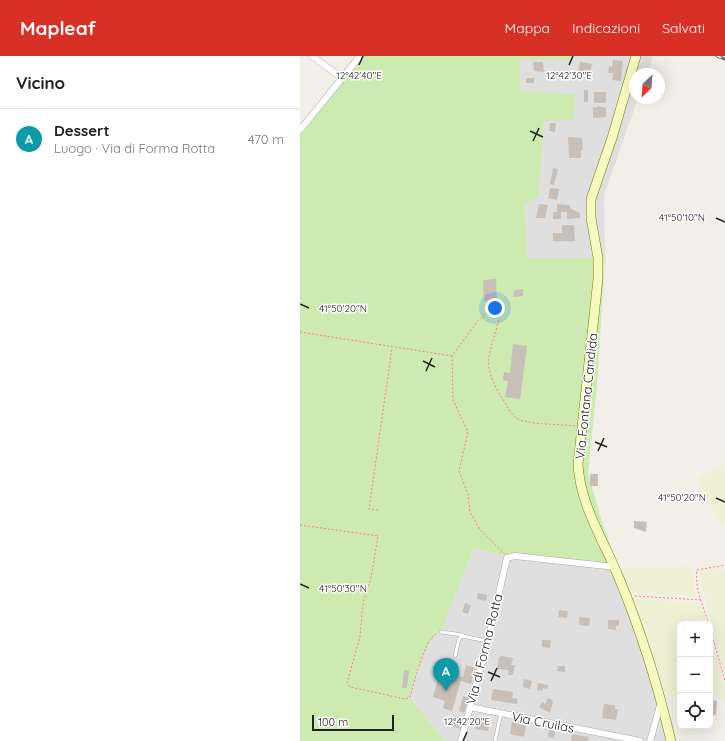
<!DOCTYPE html>
<html lang="it">
<meta charset="utf-8">
<style>
:root{--surface:#fff;--page:#f6f6f6;--text:#202124;--muted:#757577;--line:#e0e0e0;--accent:#d93025}
body{margin:0;font-family:Quicksand,sans-serif;background:var(--page);color:var(--text)}
.controls{position:absolute;right:12px;bottom:12px;display:grid;overflow:hidden;border-radius:8px;box-shadow:0 4px 16px #0002}
.controls button{width:36px;height:36px;display:grid;place-items:center;padding:0;border:0;border-bottom:1px solid var(--line);background:var(--surface);color:var(--text);font:20px sans-serif}
.compass{position:absolute;left:329px;top:12px;width:36px;height:36px;border-radius:50%;background:var(--surface);box-shadow:0 4px 16px #0002;rotate:205deg}
.scale{position:absolute;left:12px;bottom:10px;width:82px;box-sizing:border-box;padding-left:4px;border:2px solid #222;border-top:0;font-size:11px;line-height:14px;white-space:nowrap;color:#222;-webkit-text-stroke:3px #fff;paint-order:stroke}
.you{position:absolute;left:195px;top:252px;width:14px;height:14px;margin:-10px;border:3px solid #fff;border-radius:50%;background:#1a73e8;box-shadow:0 0 0 6px #1a73e833}
.badge{display:grid;place-items:center;width:26px;height:26px;border-radius:50%;background:var(--accent);color:#fff;font-size:13px;font-weight:700}
.pin{position:absolute;translate:-50% -33px;filter:drop-shadow(0 1px 2px #0008)}
.pin::after{content:'';position:absolute;top:21px;width:14px;height:12px;background:inherit;clip-path:polygon(0 0,100% 0,50% 100%)}
.list{margin:0;padding:0;list-style:none}
h2{display:flex;justify-content:space-between;align-items:center;height:52px;margin:0;padding:0 16px;font-size:17px}
h2 small{font-size:13px;font-weight:400;color:var(--muted)}
.list li{display:grid;grid-template-columns:26px 1fr auto;gap:12px;align-items:center;box-sizing:border-box;height:60px;padding:0 16px;border-top:1px solid var(--line)}
.list b{display:block;font-size:15px;white-space:nowrap}
.list p{margin:0;font-size:13px;white-space:nowrap;color:var(--muted)}
.list em{font-size:13px;font-style:normal;color:var(--muted)}
.icon{flex:none;width:22px;height:22px;fill:none;stroke:currentColor;stroke-width:2;stroke-linecap:round;stroke-linejoin:round}
.map{position:relative;flex:none;width:425px;height:685px;overflow:hidden}
header{display:flex;align-items:center;gap:24px;box-sizing:border-box;height:56px;padding:0 20px;background:var(--accent);color:#fff}
header strong{font-size:19px}
nav{display:flex;gap:22px;margin-inline-start:auto;font-size:14px}
main{display:flex}
aside{flex:1;background:var(--surface)}
.map>svg:first-child{display:block}
.residential{fill:#e0dfdf}
.farmland{fill:#eef0d5}
.grass{fill:#cdebb0}
.building{fill:#c7bfb8}
.lines{fill:none;stroke-linecap:round;stroke-linejoin:round}
.lane-casing{stroke:#a9a9a9;stroke-width:4}
.street-casing{stroke:#a9a9a9;stroke-width:7}
.secondary-casing{stroke:#707d05;stroke-width:10}
.path{stroke:#fa8072;stroke-width:1;stroke-dasharray:2 2;stroke-linecap:butt}
.lane{stroke:#fff;stroke-width:3}
.street{stroke:#fff;stroke-width:6}
.secondary{stroke:#f7fabf;stroke-width:9}
.rail-casing{stroke:#707070;stroke-width:3}
.rail{stroke:#fff;stroke-width:1.5;stroke-dasharray:4.5;stroke-linecap:butt}
.ticks{fill:none;stroke:#222;stroke-width:1.5}
.labels{text-anchor:middle;dominant-baseline:central;stroke-width:3;stroke-linejoin:round;paint-order:stroke}
.street-label{font-size:13px;fill:#222;stroke:#fff}
.ticks-label{font-size:10px;text-anchor:middle;fill:#222;stroke:#fff;stroke-width:3;stroke-linejoin:round;paint-order:stroke}
</style>
<header>
<strong>Mapleaf</strong>
<nav><a>Mappa</a><a>Indicazioni</a><a>Salvati</a></nav>
</header>
<main>
<aside>
<h2>Vicino<small></small></h2>
<ul class="list">
<li><span class="badge" style="background:#0f9aa8">A</span><div><b>Dessert</b><p>Luogo · Via di Forma Rotta</p></div><em>470 m</em></li>
</ul>
</aside>
<div class="map">
<svg width="425" height="685" viewBox="0 0 425 685">
<rect width="100%" height="100%" fill="#f2efe9"/>
<!-- residential -->
<path class="residential" d="M272,0H353L347,18H335V42H338L304,139L305,202H227L225,147L239,140L244,65L275,39L221,35L220,2L271,4Z
M174,492L208,501L319,512L354,606L375,685H148L142,682L110,641L123,597L133,580L141,576Z"/>
<!-- farmland -->
<path class="farmland" d="M425,407V472L403,440L398,422Z
M392,510L396,540L332,537L323,526L318,511L352,512Z
M421,512L425,518V619L399,520L400,515Z
M331,542L401,547L407,568H380V641L366,640Z
M410,579L425,630V643L410,642Z"/>
<!-- grass -->
<path class="grass" d="M56,0H272L271,4L220,3L221,35L275,38L274,64L244,65L239,140L225,148L227,202H305L297,330L288,418L302,466L319,512L208,501L174,492L141,576C123,584 116,622 110,641L142,682L148,685H0V69Z"/>
<!-- building -->
<path class="building" d="M313,4L323,5L321,25L312,24L313,17H308L309,10L312,11Z
M233,6H243L244,16L234,15Z
M280,6L292,8L290,17L278,15Z
M226,22H234V27H226Z
M284,34H288V46H284Z
M294,36H306V47H294Z
M297,50L306,52V61L293,62V51L297,52Z
M250,67H256L255,76L249,75Z
M268,81L282,82L283,94H281V102H269Z
M253,112L258,113L254,129L250,128Z
M250,132L259,133L257,144L248,142Z
M239,148L248,149L245,162H236Z
M257,148L270,149V152L280,157V162L267,163V156H261V163H253V156H257Z
M262,169H274L275,185H253V177H262Z
M196,223L197,244L184,245L183,224Z
M223,233V240L213,241L214,234Z
M213,288L227,290L220,343L205,341L208,325L203,324L204,316L210,317Z
M290,418H298V430H290Z
M334,465L347,466L346,476L334,472Z
M178,537L187,539L186,545L177,543Z
M165,547L171,549L168,558L162,556Z
M259,554L268,555L267,562L258,561Z
M279,561L290,562L289,570L279,569Z
M308,564H319V570L316,569V574L308,573Z
M242,584H251L250,592L242,591Z
M202,600L213,602L211,609H215L213,619H208L209,614L197,613L199,601Z
M141,603L149,605L148,609L151,610L150,615L140,612Z
M166,609L175,612L171,628L161,625L152,655L143,652L145,645L133,641L139,620H142L143,615L163,621Z
M258,610H265V616L257,615Z
M104,614L109,615L107,632H102Z
M224,623L232,625L230,633L223,631Z
M238,627L248,629V633L243,632L242,635L237,634Z
M193,633L213,636L212,642L218,643L217,648L191,644Z
M163,640L169,642L164,657L159,655Z
M248,642L253,645L250,657L239,651L242,646L245,648Z
M410,644L417,645L416,659H410Z
M304,648L315,649V653H318L316,664L302,662Z
M154,660L165,663L161,673L151,670Z
M177,662L190,664L188,675L175,673Z
M212,666L226,670L224,681L210,678Z
M249,674L255,675L254,682L248,681Z
M272,678L289,681L288,685H271Z"/>
<g class="lines">
<!-- lane casing -->
<g class="lane-casing">
<path id="lane" d="M141,576L163,579
M155,600L159,583L162,580L187,585
M195,685L201,657"/>
</g>
<!-- street casing -->
<g class="street-casing">
<path id="street" d="M12,0L42,22
M0,74L60,0
M170,651L340,685
M161,685L191,572L207,502L215,500L315,511
M350,685L361,646"/>
</g>
<!-- secondary casing -->
<g class="secondary-casing">
<path id="secondary" d="M336,0L312,82L291,143V162L298,202V223L278,408C280,449 304,485 319,522C341,575 358,630 371,685"/>
</g>
<!-- path -->
<path class="path" d="M0,276L152,300
M78,454L69,453L92,292
M0,469L78,480L71,522L63,547L60,581L47,627L50,631L105,643L110,641C114,627 125,583 136,578
M205,498L180,474L170,456L168,438L159,415L168,376L153,344L152,300L177,266L190,254L196,253L200,258C191,300 178,305 204,345C208,352 213,361 220,364C235,369 259,368 275,370
M335,540L402,544
M409,568C404,552 394,531 397,514L425,509
M410,572L425,625"/>
<!-- lane -->
<use href="#lane" class="lane"/>
<!-- street -->
<use href="#street" class="street"/>
<!-- secondary -->
<use href="#secondary" class="secondary"/>
<!-- rail casing -->
<g class="rail-casing">
<path id="rail" d="M417,0L425,3"/>
</g>
<!-- rail -->
<use href="#rail" class="rail"/>
</g>
<!-- ticks -->
<path class="ticks" d="M59,9L63,0M269,9L273,0M230,75L243,81M233,85L239,72M416,162L425,166M0,248L9,252M123,305L135,311M126,315L132,302M295,386L307,391M298,395L304,382M416,442L425,446M0,528L9,532M188,616L200,621M191,625L197,612M163,685L167,676"/>
<g class="labels">
<!-- street labels -->
<g class="street-label">
<text transform="translate(286 340) rotate(-84)">Via Fontana Candida</text>
<text transform="translate(184 593) rotate(-76)">Via di Forma Rotta</text>
<text transform="translate(243 666) rotate(11)">Via Cruilas</text>
</g>
</g>
<g class="ticks-label">
<text x="59" y="23">12°42'40"E</text>
<text x="269" y="23">12°42'30"E</text>
<text x="382" y="165">41°50'10"N</text>
<text x="43" y="256">41°50'20"N</text>
<text x="382" y="445">41°50'20"N</text>
<text x="43" y="536">41°50'30"N</text>
<text x="167" y="669">12°42'20"E</text>
</g>
</svg>
<div class="controls">
<button>+</button>
<button>−</button>
<button><svg class="icon" aria-label="locate" viewBox="0 0 24 24"><circle cx="12" cy="12" r="6"/><path d="M12 2v4M12 18v4M2 12h4M18 12h4"/></svg></button>
</div>
<svg class="compass" viewBox="-18 -18 36 36"><path d="M0-13l5 13h-10z" fill="#e53935"/><path d="M0 13l5-13h-10z" fill="#757577"/></svg>
<div class="scale">100 m</div>
<div class="you"></div>
<div class="pin badge" style="left:146px;top:635px;background:#0f9aa8">A</div>
</div>
</main>
